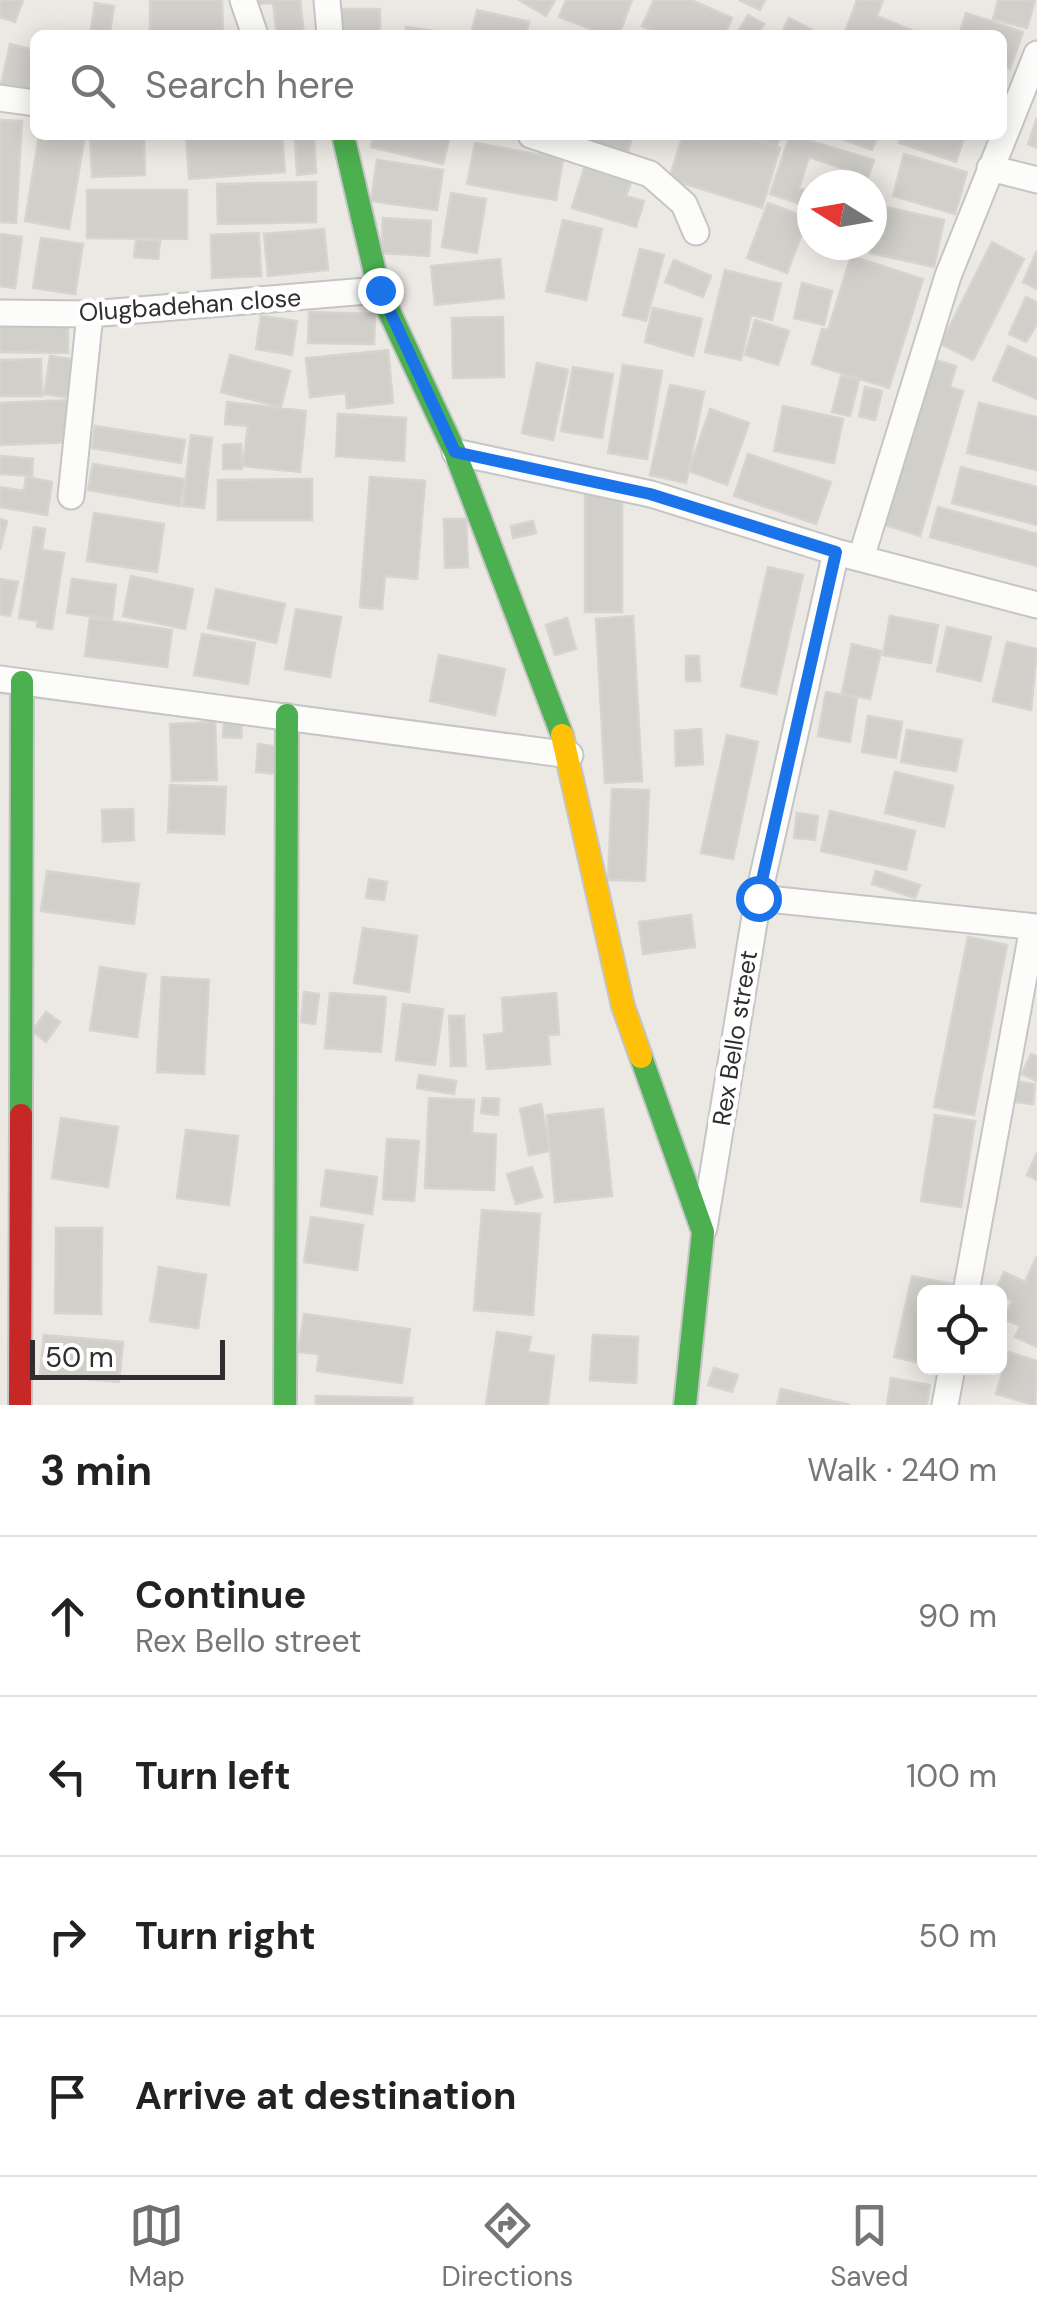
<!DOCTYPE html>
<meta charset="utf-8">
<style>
:root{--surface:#fff;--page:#f2f2f2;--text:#222;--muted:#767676;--line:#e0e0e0;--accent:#706f6e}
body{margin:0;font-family:"DM Sans",sans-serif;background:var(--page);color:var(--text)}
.controls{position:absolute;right:30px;bottom:30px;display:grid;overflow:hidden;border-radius:15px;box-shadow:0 5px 25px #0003}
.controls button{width:90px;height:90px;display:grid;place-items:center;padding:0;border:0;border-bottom:2px solid var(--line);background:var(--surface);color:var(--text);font:50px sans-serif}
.compass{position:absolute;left:797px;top:170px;width:90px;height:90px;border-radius:50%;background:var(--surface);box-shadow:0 5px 25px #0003;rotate:281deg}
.scale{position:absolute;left:30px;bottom:25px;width:195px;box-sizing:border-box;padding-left:10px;border:5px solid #2e2e2e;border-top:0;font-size:28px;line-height:35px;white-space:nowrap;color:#2e2e2e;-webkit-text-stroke:8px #fff;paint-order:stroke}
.stop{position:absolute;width:30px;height:30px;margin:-22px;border:8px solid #1a73e8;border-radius:50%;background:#fff}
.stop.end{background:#1a73e8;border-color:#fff;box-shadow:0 2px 10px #0008}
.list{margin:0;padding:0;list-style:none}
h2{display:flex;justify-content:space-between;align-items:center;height:130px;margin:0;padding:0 40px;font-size:42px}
h2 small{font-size:32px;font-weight:400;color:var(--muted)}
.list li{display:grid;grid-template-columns:65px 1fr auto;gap:30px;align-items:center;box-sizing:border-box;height:160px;padding:0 40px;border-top:2px solid var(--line)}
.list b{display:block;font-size:38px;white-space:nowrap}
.list p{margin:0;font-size:32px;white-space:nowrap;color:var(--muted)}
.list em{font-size:32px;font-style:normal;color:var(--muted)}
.icon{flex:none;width:55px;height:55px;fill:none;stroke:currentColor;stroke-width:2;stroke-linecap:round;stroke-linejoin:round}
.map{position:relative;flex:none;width:1037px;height:1405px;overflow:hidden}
.search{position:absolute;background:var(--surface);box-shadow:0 5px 25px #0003;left:30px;right:30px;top:30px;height:110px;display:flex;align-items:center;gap:25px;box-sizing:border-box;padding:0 35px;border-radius:15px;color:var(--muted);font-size:38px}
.sheet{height:770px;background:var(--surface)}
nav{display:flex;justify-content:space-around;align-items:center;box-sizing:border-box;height:140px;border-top:2px solid var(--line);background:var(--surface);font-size:28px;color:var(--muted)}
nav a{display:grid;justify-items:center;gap:5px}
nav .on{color:var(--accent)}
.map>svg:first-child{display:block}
.building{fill:#d1cfca;stroke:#d7d4d0;stroke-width:2.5}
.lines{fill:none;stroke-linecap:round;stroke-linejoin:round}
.street-casing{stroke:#c5c5c5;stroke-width:29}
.fast-casing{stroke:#c5c5c5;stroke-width:26}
.slow-casing{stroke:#c5c5c5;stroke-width:26}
.jam-casing{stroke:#c5c5c5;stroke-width:26}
.street{stroke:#fcfcfb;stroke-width:25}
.fast{stroke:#4caf50;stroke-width:22}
.slow{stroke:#ffc107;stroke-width:22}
.jam{stroke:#c62828;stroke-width:22}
.route{stroke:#1a73e8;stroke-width:12}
.labels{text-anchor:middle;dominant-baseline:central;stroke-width:9;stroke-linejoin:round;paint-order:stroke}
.street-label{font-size:25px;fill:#2e2e2e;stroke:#fff}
</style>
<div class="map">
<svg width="1037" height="1405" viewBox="0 0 1037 1405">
<rect width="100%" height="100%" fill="#ece9e4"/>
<!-- building -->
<path class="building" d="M0,0H23L15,22L0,17Z
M150,0H222L223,35H150Z
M256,0H300L304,35H277L273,3L257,4Z
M519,0H555L546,16Z
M566,0H632L619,35H606L559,17Z
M654,0H691L732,18L725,35H663L642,26Z
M739,0H765L760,10Z
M857,0H883L877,16L923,35H844Z
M998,0H1035L1027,28L993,19Z
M95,3L114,6L110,33L91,30Z
M342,9H380V35H342Z
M477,10L529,22L526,35H471Z
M966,13L1023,32L1010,69L1002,66V35H959Z
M748,15L764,24L757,35H736Z
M789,18L822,35H781Z
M406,27L455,34L405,35Z
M10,44L35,50L30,96L0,89Z
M1037,118V148L1028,144Z
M0,120L22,121L16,223L0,222Z
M39,135H85L69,229L25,221Z
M90,135H144L145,175L92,177Z
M282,135L285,172L189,179L186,136Z
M374,135H450L443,164L371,147Z
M594,135H633L627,154L591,142Z
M683,135H738L780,148L762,208L669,179Z
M750,135H781L776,147Z
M790,135L874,160L868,177L809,157L799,188L812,192V208L770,194Z
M831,135H878L872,150Z
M902,135H965L956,162L899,143Z
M314,136L316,173L297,175L295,137Z
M475,143L563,159L556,200L467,184Z
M904,154L967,172L955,214L893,196Z
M377,160L443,170L437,210L371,201Z
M586,162L633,176L626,196L644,201L636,227L572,208Z
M316,182V222L218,224L217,184Z
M87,190H187V239L87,238Z
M451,193L486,199L477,253L442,247Z
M768,203L808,218L787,273L747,258Z
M881,206L944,220L934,267L870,253Z
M383,218L431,221L429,256L382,253Z
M563,220L602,229L586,300L546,291Z
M324,229L328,270L268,276L264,234Z
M259,233L261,276L212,278L211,235Z
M0,234L22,237L15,288L0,286Z
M41,238L83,244L75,294L33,288Z
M136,239L160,241L158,259L134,257Z
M992,242L1024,259L973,360L941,344Z
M640,249L664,255L646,321L623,315Z
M1037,251V289L1023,282Z
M851,256L923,279L889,388L812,364L822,329L828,330Z
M500,259L504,298L435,305L431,266Z
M674,260L711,276L703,297L665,282Z
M725,270L781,284L772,320L751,315L741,360L705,352Z
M802,283L832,291L824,325L794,318Z
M1026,297L1037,302V324L1026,342L1009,334Z
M653,308L702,319L693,356L645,342Z
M309,312L375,314L374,344L308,343Z
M261,316L297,321L292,355L256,349Z
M503,317L504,377L453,378L452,318Z
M0,318L68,319V353L0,352Z
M755,320L789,331L778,365L745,355Z
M1008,346L1037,359V399L993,380Z
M388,350L393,403L347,408L346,393L310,397L306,358Z
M230,355L290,371L281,407L221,392Z
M50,356L78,360L72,398L44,394Z
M41,359L42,396H0V360Z
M932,359L956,366L950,387L963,391L920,536L882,524Z
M537,363L568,370L553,440L522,433Z
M623,365L662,371L647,459L608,453Z
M573,367L613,374L602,438L561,431Z
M841,376L859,380L850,416L832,412Z
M670,385L704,392L686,483L650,475Z
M865,387L882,391L875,420L859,416Z
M71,400L73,442L0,445V403Z
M227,402L306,411L300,472L243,466L248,426L225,424Z
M979,403L1037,417V470L967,453Z
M783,406L843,419L834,463L774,451Z
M710,409L749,423L727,485L689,471Z
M338,414L406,418L404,461L336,456Z
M95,426L185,440L181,463L92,448Z
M191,435L212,438L204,508L183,506Z
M241,444L242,469H223V445Z
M748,454L831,482L816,524L734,496Z
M0,456L33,459L32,476L0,474Z
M93,464L184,479L180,506L88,490Z
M961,467L1037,487V525L952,503Z
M26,477L52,482L47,515L0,507V487L24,491Z
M370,477L425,481L417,579L385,576L382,609L360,607Z
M312,479V520H218V480Z
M622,493V612H585V494Z
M938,507L1037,534V566L930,537Z
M94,513L164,524L157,572L87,561Z
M0,519L7,521L0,550Z
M444,519H466L468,567L445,568Z
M533,521L536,533L513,538L511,526Z
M34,527L45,529L42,550L64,553L52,629L37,627L38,621L19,618Z
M768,567L803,575L776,694L741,686Z
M131,576L193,589L185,629L123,616Z
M0,579L18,582L10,616L0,614Z
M72,579L116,585L112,619L67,613Z
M216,589L285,604L276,643L208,628Z
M296,609L341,617L330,677L285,669Z
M633,616L642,781L605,783L596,619Z
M890,616L938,625L931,663L883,655Z
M90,618L172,630L167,667L85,656Z
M567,618L576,649L555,655L546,625Z
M947,627L991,637L981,681L937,671Z
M202,634L255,643L248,684L194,675Z
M1007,642L1037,649L1031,710L993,701Z
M852,644L881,651L870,699L842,693Z
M439,655L505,669L495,715L430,701Z
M686,656H699L700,681H686Z
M826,692L857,698L850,742L818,736Z
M868,716L902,722L896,758L862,752Z
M215,722L217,780L172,781L170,724Z
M224,723L242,724L241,738L223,737Z
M701,729L703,764L676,766L675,731Z
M907,730L962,740L956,771L901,762Z
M727,735L758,742L733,859L701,853Z
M258,744L279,747L276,774L256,772Z
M895,772L953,786L944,827L885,813Z
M170,785L226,787L224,834L168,832Z
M612,789L649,790L645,881L608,880Z
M133,809L134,840L103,842L102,810Z
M830,811L915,831L906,870L821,851Z
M797,813L818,816L815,840L794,838Z
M47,871L139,884L134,924L41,911Z
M876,871L920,885L915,898L872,884Z
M369,879L387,882L384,900L366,898Z
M691,915L695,947L643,954L639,922Z
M363,928L417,936L409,992L354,983Z
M968,937L1007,945L974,1115L934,1107Z
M100,967L146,974L137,1037L90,1030Z
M162,977L209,980L204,1074L157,1072Z
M304,992L319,994L315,1024L301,1022Z
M330,993L386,997L381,1052L325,1048Z
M556,993L559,1034L548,1035L550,1064L487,1069L484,1035L504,1033L502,998Z
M403,1004L443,1009L435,1065L396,1060Z
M46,1012L60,1022L46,1042L32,1031Z
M449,1016H464L466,1066H451Z
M1031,1054L1037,1056V1081L1022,1074Z
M419,1075L456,1081L454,1094L417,1088Z
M1012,1081L1035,1084L1033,1104L1009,1101Z
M429,1098L474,1100L472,1133L496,1135L494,1190L425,1188Z
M483,1098L499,1099L498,1115L481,1113Z
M541,1104L550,1151L529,1155L520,1109Z
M603,1109L612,1196L555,1202L547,1115Z
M935,1115L975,1121L961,1207L921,1201Z
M61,1118L118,1127L108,1187L52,1178Z
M186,1130L238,1136L229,1205L177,1198Z
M387,1139L419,1141L414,1201L383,1199Z
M1037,1153V1180L1027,1175Z
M532,1167L542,1197L516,1204L507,1174Z
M326,1170L377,1177L372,1214L321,1206Z
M482,1210L540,1214L533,1315L474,1310Z
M311,1217L363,1225L357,1270L304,1262Z
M56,1228H102L101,1314L55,1313Z
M1037,1256V1347L1015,1337L1020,1326L1004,1319L1012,1301L995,1292L1004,1272L1025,1282Z
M159,1267L206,1275L198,1328L150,1321Z
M912,1276L952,1284L950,1292H924V1364L894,1357Z
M304,1314L410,1329L402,1383L317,1371L319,1354L298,1352Z
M497,1332L531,1337L528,1352L554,1356L548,1405H486Z
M44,1335L123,1342L119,1382L40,1375Z
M593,1335L638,1337L636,1383L590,1380Z
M1009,1352L1037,1361L1035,1405L996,1394Z
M714,1368L738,1375L732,1392L708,1385Z
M891,1378L930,1385L927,1405H887Z
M781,1389L850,1405H777Z
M316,1396L412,1398V1405H316Z"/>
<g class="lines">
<!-- street casing -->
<g class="street-casing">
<path id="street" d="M243,0L255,35
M327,0L330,35
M0,98L35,103
M531,135L650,174L684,204L696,232
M990,168L1037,180
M0,313L90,314L379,290
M455,452L651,494L836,552L1037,605
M71,496L90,314
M861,558L948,276L1037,54
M0,679L570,755
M758,898L1037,927
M704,1228L758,898L836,552
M966,1292L1033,927
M945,1405L952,1368"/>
</g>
<!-- fast casing -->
<g class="fast-casing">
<path id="fast" d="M343,135L379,290L455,452L562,735
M641,1057L703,1232L685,1405
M21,1115L22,682
M285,1405L287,715"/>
</g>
<!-- slow casing -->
<g class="slow-casing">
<path id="slow" d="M562,735L623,1006L641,1057"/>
</g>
<!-- jam casing -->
<g class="jam-casing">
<path id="jam" d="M20,1405L21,1115"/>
</g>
<!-- street -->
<use href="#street" class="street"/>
<!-- fast -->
<use href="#fast" class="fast"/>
<!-- slow -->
<use href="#slow" class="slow"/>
<!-- jam -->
<use href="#jam" class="jam"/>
</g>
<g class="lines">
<!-- route -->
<path class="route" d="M380,290L455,452L650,494L836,552L758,898"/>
</g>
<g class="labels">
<!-- street labels -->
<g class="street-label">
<text transform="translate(190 305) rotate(-4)">Olugbadehan close</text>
<text transform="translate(735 1038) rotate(-81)">Rex Bello street</text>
</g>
</g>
</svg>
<div class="controls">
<button><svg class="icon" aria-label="locate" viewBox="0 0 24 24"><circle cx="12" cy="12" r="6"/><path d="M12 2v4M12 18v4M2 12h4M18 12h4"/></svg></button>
</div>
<svg class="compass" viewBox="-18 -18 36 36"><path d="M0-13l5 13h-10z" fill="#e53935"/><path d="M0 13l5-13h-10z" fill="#767676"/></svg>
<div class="scale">50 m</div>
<div class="stop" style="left:758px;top:898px"></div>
<div class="stop end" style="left:380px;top:290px"></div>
<div class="search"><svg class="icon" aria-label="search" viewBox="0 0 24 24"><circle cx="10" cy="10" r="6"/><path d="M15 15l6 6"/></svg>Search here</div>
</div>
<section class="sheet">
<h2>3 min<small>Walk · 240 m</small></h2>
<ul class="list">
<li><svg class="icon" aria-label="ahead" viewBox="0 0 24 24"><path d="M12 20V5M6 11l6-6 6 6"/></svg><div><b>Continue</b><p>Rex Bello street</p></div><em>90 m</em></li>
<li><svg class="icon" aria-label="left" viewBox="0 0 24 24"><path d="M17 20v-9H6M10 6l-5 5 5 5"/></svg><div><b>Turn left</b></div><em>100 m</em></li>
<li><svg class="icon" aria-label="right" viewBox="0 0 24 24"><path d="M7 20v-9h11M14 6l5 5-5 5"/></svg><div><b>Turn right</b></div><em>50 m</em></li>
<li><svg class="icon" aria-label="arrive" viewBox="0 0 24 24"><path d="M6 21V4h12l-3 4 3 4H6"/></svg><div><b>Arrive at destination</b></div></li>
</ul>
</section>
<nav>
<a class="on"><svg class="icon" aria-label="map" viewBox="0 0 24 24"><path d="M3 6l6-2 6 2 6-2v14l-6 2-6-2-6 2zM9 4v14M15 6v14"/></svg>Map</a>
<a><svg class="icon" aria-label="directions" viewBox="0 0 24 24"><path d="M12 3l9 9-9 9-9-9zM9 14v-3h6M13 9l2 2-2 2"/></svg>Directions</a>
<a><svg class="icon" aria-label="saved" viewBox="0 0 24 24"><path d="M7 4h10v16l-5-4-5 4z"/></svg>Saved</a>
</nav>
